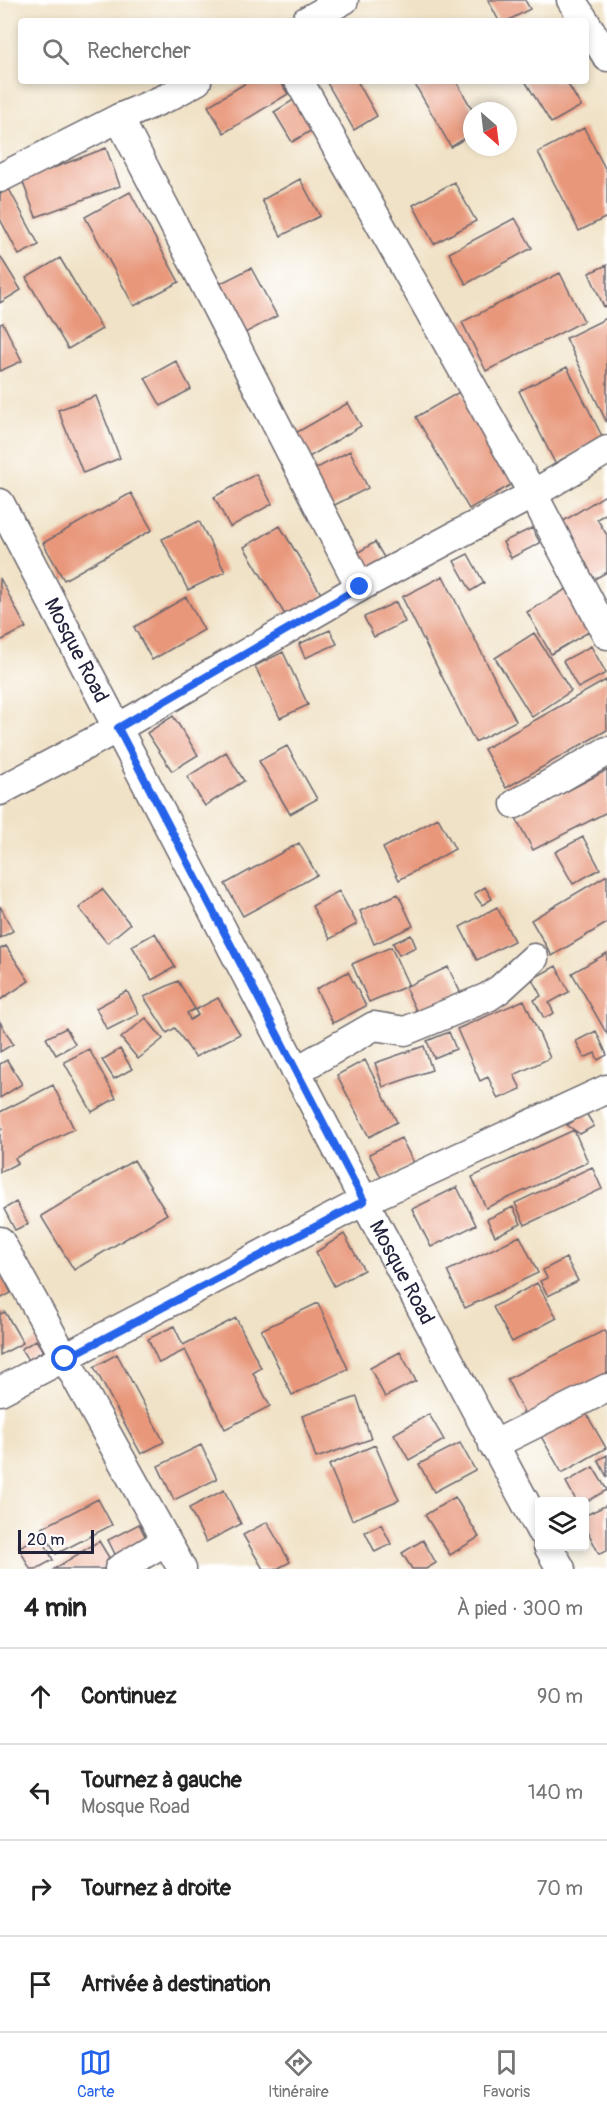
<!DOCTYPE html>
<html lang="fr">
<meta charset="utf-8">
<style>
:root{--surface:#fff;--page:#f6f6f6;--text:#222;--muted:#767676;--line:#e0e0e0;--accent:#2563eb}
body{margin:0;font-family:Pangolin,sans-serif;background:var(--page);color:var(--text)}
.controls{position:absolute;right:18px;bottom:18px;display:grid;overflow:hidden;border-radius:6px;box-shadow:0 3px 9px #0003}
.controls button{width:54px;height:54px;display:grid;place-items:center;padding:0;border:0;border-bottom:2px solid var(--line);background:var(--surface);color:var(--text);font:30px sans-serif}
.compass{position:absolute;left:463px;top:102px;width:54px;height:54px;border-radius:50%;background:var(--surface);box-shadow:0 3px 9px #0003;rotate:152deg}
.scale{position:absolute;left:18px;bottom:15px;width:76px;box-sizing:border-box;padding-left:6px;border:3px solid #22223b;border-top:0;font-size:16px;line-height:21px;white-space:nowrap;color:#22223b;-webkit-text-stroke:4px #fff;paint-order:stroke}
.stop{position:absolute;width:18px;height:18px;margin:-14px;border:4px solid #2563eb;border-radius:50%;background:#fff}
.stop.end{background:#2563eb;border-color:#fff;box-shadow:0 2px 6px #0008}
.list{margin:0;padding:0;list-style:none}
h2{display:flex;justify-content:space-between;align-items:center;height:78px;margin:0;padding:0 24px;font-size:26px}
h2 small{font-size:20px;font-weight:400;color:var(--muted)}
.list li{display:grid;grid-template-columns:39px 1fr auto;gap:18px;align-items:center;box-sizing:border-box;height:96px;padding:0 24px;border-top:2px solid var(--line)}
.list b{display:block;font-size:22px;white-space:nowrap}
.list p{margin:0;font-size:20px;white-space:nowrap;color:var(--muted)}
.list em{font-size:20px;font-style:normal;color:var(--muted)}
.icon{flex:none;width:33px;height:33px;fill:none;stroke:currentColor;stroke-width:2;stroke-linecap:round;stroke-linejoin:round}
.map{position:relative;flex:none;width:607px;height:1569px;overflow:hidden}
.search{position:absolute;background:var(--surface);box-shadow:0 3px 9px #0003;left:18px;right:18px;top:18px;height:66px;display:flex;align-items:center;gap:15px;box-sizing:border-box;padding:0 21px;border-radius:6px;color:var(--muted);font-size:22px}
.sheet{height:462px;background:var(--surface)}
nav{display:flex;justify-content:space-around;align-items:center;box-sizing:border-box;height:84px;border-top:2px solid var(--line);background:var(--surface);font-size:16px;color:var(--muted)}
nav a{display:grid;justify-items:center;gap:3px}
nav .on{color:var(--accent)}
.map>svg:first-child{display:block}
.building{fill:#e8977a}
.lines{fill:none;stroke-linecap:round;stroke-linejoin:round}
.minor-casing{stroke:#6a656c;stroke-width:31}
.minor{stroke:#fff;stroke-width:28}
.route{stroke:#2563eb;stroke-width:8}
.labels{text-anchor:middle;dominant-baseline:central;stroke-width:4.5;stroke-linejoin:round;paint-order:stroke}
.street-label{font-size:21px;fill:#22223b;stroke:#fff}
</style>
<div class="map">
<svg width="607" height="1569" viewBox="0 0 607 1569">
<rect width="100%" height="100%" fill="#fff"/>
<filter id="ink" filterUnits="userSpaceOnUse"><feTurbulence type="fractalNoise" baseFrequency=".0167" numOctaves="2"/><feDisplacementMap in="SourceGraphic" scale="12" xChannelSelector="R" yChannelSelector="G"/><feConvolveMatrix kernelMatrix="1 2 1 2 8 2 1 2 1" color-interpolation-filters="sRGB"/></filter>
<filter id="wash" filterUnits="userSpaceOnUse"><feTurbulence type="fractalNoise" baseFrequency=".008" numOctaves="4" result="noise"/><feDisplacementMap in="SourceGraphic" scale="24" xChannelSelector="R" yChannelSelector="G"/><feGaussianBlur stdDeviation="1.35" result="paint"/><feColorMatrix in="noise" values="0 0 0 0 0 0 0 0 0 0 0 0 0 0 0 0 0 1.4 0 .05"/><feComposite in="paint" operator="in"/></filter>
<g filter="url(#wash)">
<rect width="100%" height="100%" fill="#f0e2c6"/>
<g id="blocks">
<!-- building -->
<path class="building" d="M488,0H525L530,9L507,21H499Z
M249,81H280L288,94L224,133L208,106Z
M326,81H357L377,116L354,130Z
M413,81H456L473,111L472,134L451,147Z
M525,81H566L581,106L551,123Z
M295,99L314,129L292,142L274,112Z
M584,128L607,172V217L579,231L538,152Z
M106,148L120,186L36,217L22,180Z
M300,179L320,216L281,236L262,200Z
M454,182L476,221L434,244L413,205Z
M9,189L39,245L19,255L0,219V194Z
M130,192L179,282L134,306L85,217Z
M515,218L532,248L466,284L449,253Z
M0,256L21,290L0,303Z
M60,258L102,329L68,349L26,278Z
M607,265V306L604,307L589,273Z
M251,268L277,316L245,333L219,284Z
M560,273L584,321L486,371L462,322Z
M607,318V423L566,338Z
M3,323L22,361L0,371V324Z
M176,361L191,389L161,406L145,378Z
M567,367L603,438L555,463L519,391Z
M461,391L514,483L469,509L416,417Z
M96,396L120,458L83,473L58,410Z
M348,403L361,426L294,466L280,442Z
M350,451L368,488L325,510L307,473Z
M256,474L272,504L230,527L214,497Z
M131,493L152,530L64,580L43,543Z
M607,494V513L597,519L607,535V572L591,581L557,525Z
M199,521L225,572L188,590L162,539Z
M280,526L323,597L287,618L244,547Z
M532,528L540,543L511,558L503,542Z
M375,542L392,571L336,566Z
M468,554L484,583L471,591L454,561Z
M443,576L516,721L475,742L402,597Z
M0,578L26,628L0,641Z
M568,588L592,630L551,654L527,612Z
M186,597L204,630L152,660L134,627Z
M396,602L405,622L374,637L364,617Z
M330,630L337,644L305,658L299,644Z
M534,633L571,691L532,717L495,658Z
M591,646L606,673L578,688L563,661Z
M283,652L308,705L280,718L255,666Z
M606,680L607,730L506,788L484,749Z
M173,716L198,755L172,771L147,733Z
M287,746L317,799L290,814L259,761Z
M226,752L244,781L205,806L187,777Z
M607,770V812L533,850L516,818Z
M438,818L455,849L399,880L383,848Z
M583,837L600,869L573,884L555,852Z
M299,843L317,875L243,916L225,884Z
M607,875V923L552,956L531,920Z
M485,887L492,899L482,905L474,894Z
M102,889L130,924L107,943L79,908Z
M339,891L357,924L330,939L312,906Z
M398,894L413,926L374,944L360,911Z
M0,906L13,931L0,938Z
M497,907L514,941L477,960L460,927Z
M155,933L175,967L152,980L132,946Z
M411,935L416,947L399,955L393,943Z
M6,946L29,981L0,1000V949Z
M391,947L408,984L405,987L369,1002L352,964Z
M607,953V1034L572,973Z
M556,966L569,992L549,1003L554,1013L544,1018L534,1000L541,996L532,979Z
M448,967L464,1000L421,1021L405,987Z
M348,972L366,1006L333,1023L316,989Z
M178,981L195,1009L187,1013L190,1020L198,1015L195,1010L218,998L240,1034L195,1057L175,1028L167,1033L144,997Z
M127,991L139,1014L107,1030L96,1008Z
M524,1000L550,1058L514,1075L521,1089L498,1099L488,1077L480,1081L457,1029Z
M146,1018L163,1039L138,1059L121,1038Z
M0,1022L13,1044L0,1052Z
M66,1028L75,1044L56,1055L46,1038Z
M596,1031L607,1055L598,1060L595,1053L584,1058L576,1041Z
M449,1032L456,1049L434,1058L427,1041Z
M424,1046L432,1070L383,1087L375,1063Z
M89,1049L116,1098L92,1112L64,1062Z
M120,1049L132,1069L114,1079L102,1060Z
M7,1060L22,1084L0,1098V1064Z
M365,1060L397,1122L369,1137L337,1075Z
M53,1085L74,1129L15,1158L18,1163L0,1172V1130L2,1129L0,1124V1112Z
M586,1113L594,1126L580,1134L567,1125Z
M574,1130L588,1162L486,1208L472,1177Z
M401,1138L414,1163L382,1179L369,1154Z
M134,1160L167,1214L74,1270L41,1216Z
M592,1167L602,1189L525,1225L515,1203Z
M457,1187L476,1225L431,1247L412,1209Z
M16,1202L28,1224L15,1230L4,1209Z
M513,1207L521,1224L495,1236L487,1219Z
M344,1234L364,1270L334,1286L316,1252Z
M520,1236L538,1273L465,1308L447,1271Z
M566,1258L578,1281L548,1296L540,1281L547,1278L543,1270Z
M0,1271L11,1293L0,1299Z
M537,1283L557,1318L512,1342L493,1307Z
M318,1303L348,1369L292,1395L261,1330Z
M5,1312L23,1343L0,1355V1314Z
M236,1318L261,1368L253,1373L270,1406L225,1429L185,1350L159,1363L148,1339L174,1326L183,1345Z
M605,1330L607,1335V1383L529,1423L507,1379Z
M36,1340L43,1351L28,1360L21,1349Z
M400,1352L416,1381L385,1397L370,1368Z
M117,1354L164,1442L141,1454L94,1367Z
M357,1397L371,1439L316,1458L302,1416Z
M582,1406L606,1448L562,1473L538,1431Z
M429,1414L444,1440L409,1460L394,1434Z
M460,1443L475,1470L434,1492L419,1464Z
M201,1445L217,1479L174,1500L158,1466Z
M375,1445L399,1500L352,1520L329,1465Z
M607,1455V1477L598,1460Z
M593,1467L607,1490L584,1503L577,1502L566,1482Z
M224,1490L241,1524L206,1542L189,1508Z
M455,1497L479,1537L450,1555L425,1515Z
M98,1499L112,1525L56,1554L42,1528Z
M607,1505V1551L599,1554L584,1524V1516Z
M267,1522L290,1562L277,1569H263L243,1535Z
M139,1524L150,1546L119,1562L108,1540Z
M381,1524L391,1544L375,1552L365,1532Z
M41,1536L53,1560L36,1569H30L19,1547Z
M423,1540L436,1563L426,1569H412L402,1553Z
M99,1541L113,1564L106,1569H54Z"/>
</g>
</g>
<g filter="url(#ink)">
<use href="#blocks" fill-opacity="0" stroke="#6a656c" stroke-width="1.5"/>
<g class="lines">
<!-- minor casing -->
<g class="minor-casing">
<g id="minor">
<path d="M571,0L585,21"/>
<path d="M306,21L344,0"/>
<path d="M586,23L607,57"/>
<path d="M299,81L533,494L607,635"/>
<path d="M119,118L360,587"/>
<path d="M0,178L119,118L168,97L197,81"/>
<path id="s1" d="M0,503L364,1201L540,1530"/>
<path d="M0,791L118,728L360,587L533,494L607,450"/>
<path d="M515,804L607,751"/>
<path d="M296,1071L374,1026L405,1031L488,997L500,989L534,958"/>
<path d="M0,1241L182,1569"/>
<path d="M0,1391L364,1201L607,1089"/>
<path d="M493,1445L607,1388"/>
<path d="M548,1546L561,1569"/>
<path d="M119,1569L166,1541"/>
</g>
</g>
<!-- minor -->
<use href="#minor" class="minor"/>
</g>
</g>
<g class="lines" filter="url(#ink)">
<!-- route -->
<path class="route" d="M65,1359L364,1201L118,728L360,587"/>
</g>
<g class="labels">
<!-- street labels -->
<g class="street-label">
<text stroke="none"><textPath href="#s1" startOffset="166">Mosque Road</textPath></text>
<text stroke="none"><textPath href="#s1" startOffset="868">Mosque Road</textPath></text>
</g>
</g>
</svg>
<div class="controls">
<button><svg class="icon" aria-label="layers" viewBox="0 0 24 24"><path d="M12 4l9 5-9 5-9-5zM3 14l9 5 9-5"/></svg></button>
</div>
<svg class="compass" viewBox="-18 -18 36 36"><path d="M0-13l5 13h-10z" fill="#e53935"/><path d="M0 13l5-13h-10z" fill="#767676"/></svg>
<div class="scale">20 m</div>
<div class="stop" style="left:65px;top:1359px"></div>
<div class="stop end" style="left:360px;top:587px"></div>
<div class="search"><svg class="icon" aria-label="search" viewBox="0 0 24 24"><circle cx="10" cy="10" r="6"/><path d="M15 15l6 6"/></svg>Rechercher</div>
</div>
<section class="sheet">
<h2>4 min<small>À pied · 300 m</small></h2>
<ul class="list">
<li><svg class="icon" aria-label="ahead" viewBox="0 0 24 24"><path d="M12 20V5M6 11l6-6 6 6"/></svg><div><b>Continuez</b></div><em>90 m</em></li>
<li><svg class="icon" aria-label="left" viewBox="0 0 24 24"><path d="M17 20v-9H6M10 6l-5 5 5 5"/></svg><div><b>Tournez à gauche</b><p>Mosque Road</p></div><em>140 m</em></li>
<li><svg class="icon" aria-label="right" viewBox="0 0 24 24"><path d="M7 20v-9h11M14 6l5 5-5 5"/></svg><div><b>Tournez à droite</b></div><em>70 m</em></li>
<li><svg class="icon" aria-label="arrive" viewBox="0 0 24 24"><path d="M6 21V4h12l-3 4 3 4H6"/></svg><div><b>Arrivée à destination</b></div></li>
</ul>
</section>
<nav>
<a class="on"><svg class="icon" aria-label="map" viewBox="0 0 24 24"><path d="M3 6l6-2 6 2 6-2v14l-6 2-6-2-6 2zM9 4v14M15 6v14"/></svg>Carte</a>
<a><svg class="icon" aria-label="directions" viewBox="0 0 24 24"><path d="M12 3l9 9-9 9-9-9zM9 14v-3h6M13 9l2 2-2 2"/></svg>Itinéraire</a>
<a><svg class="icon" aria-label="saved" viewBox="0 0 24 24"><path d="M7 4h10v16l-5-4-5 4z"/></svg>Favoris</a>
</nav>
